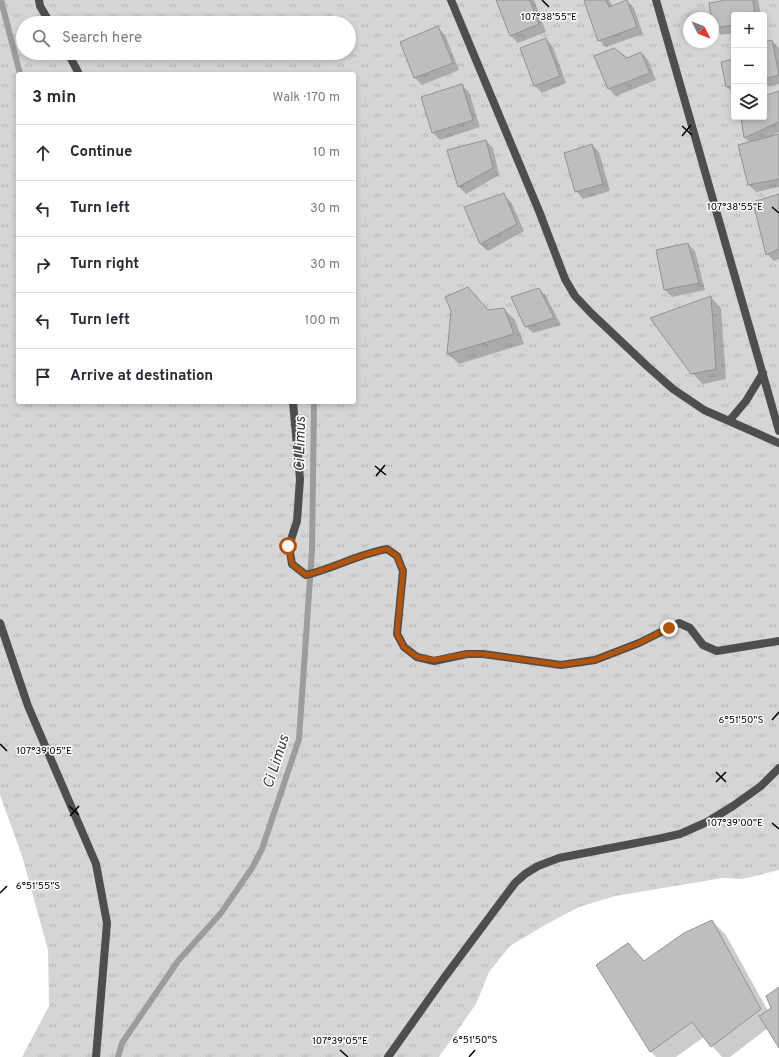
<!DOCTYPE html>
<meta charset="utf-8">
<style>
:root{--surface:#fff;--page:#f2f2f3;--text:#2b2b33;--muted:#7c7c81;--line:#e1e1e2}
body{margin:0;font-family:Overpass,sans-serif;background:var(--page);color:var(--text)}
.controls{position:absolute;right:12px;top:12px;display:grid;overflow:hidden;border-radius:4px;box-shadow:0 2px 6px #0003}
.controls button{width:36px;height:36px;display:grid;place-items:center;padding:0;border:0;border-bottom:1px solid var(--line);background:var(--surface);color:var(--text);font:20px sans-serif}
.compass{position:absolute;left:683px;top:12px;width:36px;height:36px;border-radius:50%;background:var(--surface);box-shadow:0 2px 6px #0003;rotate:132deg}
.stop{position:absolute;width:12px;height:12px;margin:-9px;border:3px solid #b45309;border-radius:50%;background:#fff}
.stop.end{background:#b45309;border-color:#fff;box-shadow:0 1px 4px #0008}
.list{margin:0;padding:0;list-style:none}
h2{display:flex;justify-content:space-between;align-items:center;height:52px;margin:0;padding:0 16px;font-size:17px}
h2 small{font-size:13px;font-weight:400;color:var(--muted)}
.list li{display:grid;grid-template-columns:26px 1fr auto;gap:12px;align-items:center;box-sizing:border-box;height:56px;padding:0 16px;border-top:1px solid var(--line)}
.list b{display:block;font-size:15px;white-space:nowrap}
.list em{font-size:13px;font-style:normal;color:var(--muted)}
.icon{flex:none;width:22px;height:22px;fill:none;stroke:currentColor;stroke-width:2;stroke-linecap:round;stroke-linejoin:round}
.map{position:relative;flex:none;width:779px;height:1057px;overflow:hidden}
.search{position:absolute;background:var(--surface);box-shadow:0 2px 6px #0003;left:16px;top:16px;width:340px;height:44px;display:flex;align-items:center;gap:10px;box-sizing:border-box;padding:0 14px;border-radius:22px;color:var(--muted);font-size:15px}
.panel{position:absolute;background:var(--surface);box-shadow:0 2px 6px #0003;left:16px;top:72px;width:340px;height:332px;border-radius:4px}
.map>svg:first-child{display:block}
.grass{fill:url(#grass-tufts);fill-rule:evenodd}
.shadow{fill:#0003}
.lines{fill:none;stroke-linecap:round;stroke-linejoin:round}
.stream{stroke:#9c9c9c;stroke-width:6}
.building{fill:#bebebe;stroke:#929292}
.service{stroke:#4e4e4e;stroke-width:8}
.minor{stroke:#4e4e4e;stroke-width:8}
.route{stroke:#b45309;stroke-width:5}
.ticks{fill:none;stroke:#000;stroke-width:1.5}
.labels{text-anchor:middle;dominant-baseline:central;stroke-width:3;stroke-linejoin:round;paint-order:stroke}
.water-label{font-size:15px;font-style:italic;fill:#3d3d3d;stroke:#fff}
.ticks-label{font-size:10px;text-anchor:middle;fill:#000;stroke:#fff;stroke-width:3;stroke-linejoin:round;paint-order:stroke}
</style>
<div class="map">
<svg width="779" height="1057" viewBox="0 0 779 1057">
<defs>
<pattern id="grass-tufts" width="24" height="20" patternUnits="userSpaceOnUse"><rect width="24" height="20" fill="#d5d5d5"/><path d="M3 7l-1-3M5 7V3M7 7l1-3M15 17l-1-3M17 17v-4M19 17l1-3" fill="none" stroke="#b5b5b5"/></pattern>
</defs>
<rect width="100%" height="100%" fill="#fff"/>
<!-- grass -->
<path class="grass" d="M0,0H779V870L742,879L723,878L615,896L579,907L545,925L510,946L489,972L476,1004L439,1057H22L49,1006L48,950L22,856L0,795ZM734,15H764V117H734ZM689,18H713V42H689ZM23,23H349V53H23ZM18,74H354V402H18Z"/>
<!-- shadow -->
<path class="shadow" d="M497,0H534L546,32L518,43L511,36Z
M590,0H609L613,7L627,1L634,8L643,34L606,47L599,40Z
M722,0H758L761,15H734V33L721,35L714,27L712,18L722,2Z
M438,28L445,35L459,70L422,85L415,78L401,43Z
M546,39L553,47L566,83L542,93L535,86Z
M772,41L779,48V84L764,87V43Z
M641,53L648,60L656,80L616,96L609,89L596,57L627,59Z
M734,60V93L727,87Z
M462,85L469,92L480,127L440,140L432,132Z
M779,92V132L769,137L779,135V187L756,192L749,185L739,146L750,143L745,138L742,117H764V97Z
M486,141L493,148L499,175L466,194L459,187L449,151Z
M592,145L599,152L610,191L583,199L576,191Z
M504,195L511,202L524,231L488,251L480,244Z
M779,195V259L774,261L767,254Z
M688,244L695,251L705,290L672,297L665,290Z
M539,289L546,296L561,325L533,333L526,326Z
M711,297L721,308L726,379L703,384L692,373Z
M504,309L515,320L524,344L459,364L448,354L452,311H489Z
M712,921L726,935L768,1011L773,1008L779,988V1046L768,1028L730,1057H722L704,1037L676,1057H656L651,1052L597,966L627,944L645,962Z"/>
<g class="lines">
<!-- stream -->
<path class="stream" d="M1,0L20,74
M118,1057L122,1043L178,961L221,913L252,868L262,849L299,739L312,550L314,402"/>
</g>
<!-- building -->
<path class="building" d="M496,0H530L539,24L510,36Z
M587,0H606L609,7L627,0L637,27L598,41L584,1Z
M721,0H753L755,15H734V25L713,28V18H711L709,3L721,1Z
M438,26L453,63L414,78L400,42Z
M546,38L560,76L534,86L520,48Z
M772,40L779,75L764,79V42Z
M614,48L627,58L641,52L650,73L608,89L594,56Z
M734,59V86L726,87L721,62Z
M462,84L473,120L432,133L421,97Z
M779,91V122L744,138L741,117H764V96Z
M779,134V179L748,185L738,145Z
M486,140L493,168L458,187L447,150Z
M592,144L603,184L575,192L564,153Z
M504,193L517,224L480,244L464,207Z
M779,194V249L766,255L753,202Z
M688,243L699,283L664,290L656,250Z
M468,287L488,310L504,308L514,334L447,354L451,311L445,297Z
M539,288L554,318L525,327L511,297Z
M711,296L716,369L691,374L650,318Z
M712,920L761,1009L711,1047L692,1022L650,1052L596,965L628,943L644,961L684,933Z
M779,987V1048L759,1016L771,1008L766,996Z"/>
<g class="lines">
<!-- service -->
<path class="service" d="M39,0L40,6L50,23
M68,53L79,74
M293,402L300,479L297,521L289,546L292,564L306,575C334,568 359,554 387,549L397,556L403,571L397,634L404,647L417,657L434,661L467,654H483L561,665L595,660L639,643L679,623L690,628L703,645L717,651L779,641
M0,623L28,706L96,864L107,923L96,1057
M388,1057L444,978L515,883L525,874L538,866L559,858L662,838L680,834L707,822L733,806L761,786L779,768"/>
<!-- minor -->
<path class="minor" d="M451,0L539,211L565,279L575,296L591,313L647,366L673,389L704,410L779,443
M656,0L779,431
M729,421L746,401L763,373"/>
</g>
<g class="lines">
<!-- route -->
<path class="route" d="M288,546L292,564L306,575C334,568 359,554 387,549L397,556L403,571L397,634L404,647L417,657L434,660L467,654H483L561,665L595,660L639,643L669,628"/>
</g>
<!-- ticks -->
<path class="ticks" d="M542,0L549,7M682,126L692,135M682,136L691,125M772,207L779,213M375,466L386,475M376,476L385,465M772,720L779,712M0,744L7,751M716,772L726,782M716,782L726,772M69,806L79,815M70,816L79,806M772,823L779,829M0,893L7,886M340,1050L348,1057M469,1057L475,1050"/>
<g class="labels">
<!-- water labels -->
<g class="water-label">
<text transform="translate(301 444) rotate(-89)">Ci Limus</text>
<text transform="translate(277 762) rotate(-72)">Ci Limus</text>
</g>
</g>
<g class="ticks-label">
<text x="549" y="20">107°38'55"E</text>
<text x="735" y="210">107°38'55"E</text>
<text x="741" y="723">6°51'50"S</text>
<text x="44" y="754">107°39'05"E</text>
<text x="735" y="826">107°39'00"E</text>
<text x="38" y="889">6°51'55"S</text>
<text x="475" y="1043">6°51'50"S</text>
<text x="340" y="1044">107°39'05"E</text>
</g>
</svg>
<div class="controls">
<button>+</button>
<button>−</button>
<button><svg class="icon" aria-label="layers" viewBox="0 0 24 24"><path d="M12 4l9 5-9 5-9-5zM3 14l9 5 9-5"/></svg></button>
</div>
<svg class="compass" viewBox="-18 -18 36 36"><path d="M0-13l5 13h-10z" fill="#e53935"/><path d="M0 13l5-13h-10z" fill="#7c7c81"/></svg>
<div class="stop" style="left:288px;top:546px"></div>
<div class="stop end" style="left:669px;top:628px"></div>
<div class="search"><svg class="icon" aria-label="search" viewBox="0 0 24 24"><circle cx="10" cy="10" r="6"/><path d="M15 15l6 6"/></svg>Search here</div>
<section class="panel">
<h2>3 min<small>Walk · 170 m</small></h2>
<ul class="list">
<li><svg class="icon" aria-label="ahead" viewBox="0 0 24 24"><path d="M12 20V5M6 11l6-6 6 6"/></svg><div><b>Continue</b></div><em>10 m</em></li>
<li><svg class="icon" aria-label="left" viewBox="0 0 24 24"><path d="M17 20v-9H6M10 6l-5 5 5 5"/></svg><div><b>Turn left</b></div><em>30 m</em></li>
<li><svg class="icon" aria-label="right" viewBox="0 0 24 24"><path d="M7 20v-9h11M14 6l5 5-5 5"/></svg><div><b>Turn right</b></div><em>30 m</em></li>
<li><svg class="icon" aria-label="left" viewBox="0 0 24 24"><path d="M17 20v-9H6M10 6l-5 5 5 5"/></svg><div><b>Turn left</b></div><em>100 m</em></li>
<li><svg class="icon" aria-label="arrive" viewBox="0 0 24 24"><path d="M6 21V4h12l-3 4 3 4H6"/></svg><div><b>Arrive at destination</b></div></li>
</ul>
</section>
</div>
